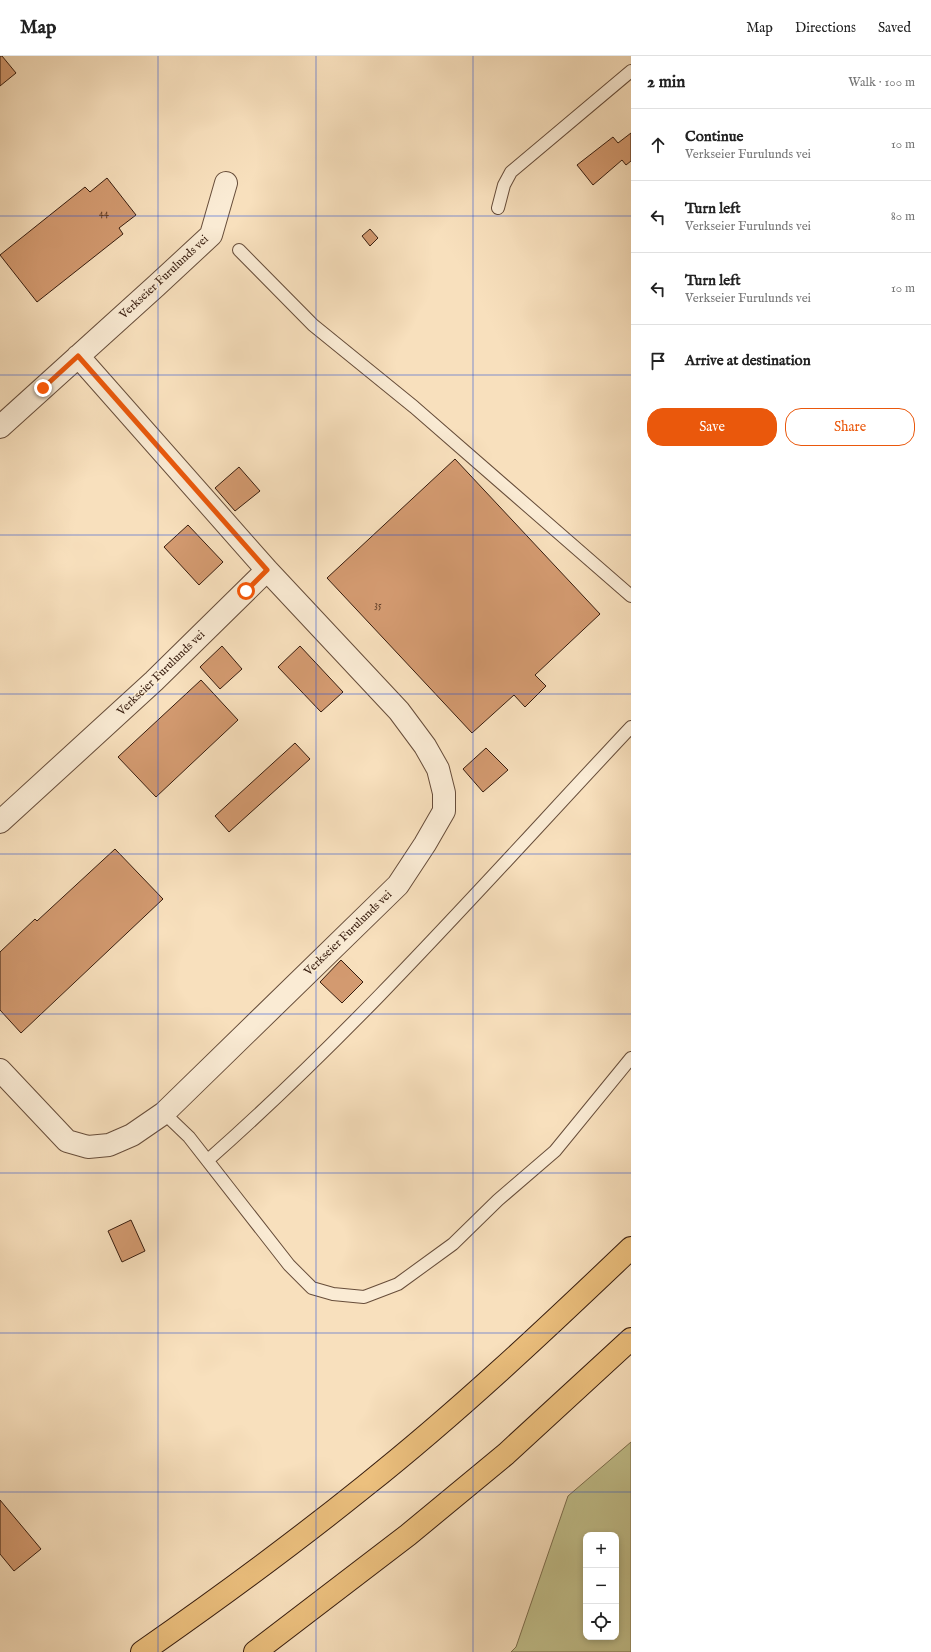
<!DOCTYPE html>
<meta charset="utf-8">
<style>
:root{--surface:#fff;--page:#f2f2f2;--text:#222;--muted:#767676;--line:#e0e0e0;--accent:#ea580c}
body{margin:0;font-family:"IM FELL English",serif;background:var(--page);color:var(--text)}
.controls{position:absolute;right:12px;bottom:12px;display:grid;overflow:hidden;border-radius:8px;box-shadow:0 2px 6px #0003}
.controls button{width:36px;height:36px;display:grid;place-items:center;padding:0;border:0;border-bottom:1px solid var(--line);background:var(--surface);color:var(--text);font:20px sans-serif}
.stop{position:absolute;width:12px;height:12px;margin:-9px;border:3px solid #ea580c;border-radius:50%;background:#fff}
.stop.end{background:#ea580c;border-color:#fff;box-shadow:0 1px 4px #0008}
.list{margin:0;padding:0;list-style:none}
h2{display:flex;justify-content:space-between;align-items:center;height:52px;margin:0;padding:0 16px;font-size:17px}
h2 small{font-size:13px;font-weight:400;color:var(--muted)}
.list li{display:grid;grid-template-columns:26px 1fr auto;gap:12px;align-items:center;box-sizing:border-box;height:72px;padding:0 16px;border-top:1px solid var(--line)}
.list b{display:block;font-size:15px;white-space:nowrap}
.list p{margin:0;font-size:13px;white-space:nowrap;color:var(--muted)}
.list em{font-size:13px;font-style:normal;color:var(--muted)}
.actions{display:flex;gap:8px;padding:12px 16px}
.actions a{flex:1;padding:9px 0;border:1px solid var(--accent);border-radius:16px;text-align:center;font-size:14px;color:var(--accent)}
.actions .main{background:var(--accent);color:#fff}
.icon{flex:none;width:22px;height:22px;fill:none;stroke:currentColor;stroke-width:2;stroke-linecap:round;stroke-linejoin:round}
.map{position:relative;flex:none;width:631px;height:1596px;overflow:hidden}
header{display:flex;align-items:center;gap:24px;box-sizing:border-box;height:56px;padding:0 20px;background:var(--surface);border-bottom:1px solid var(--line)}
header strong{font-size:19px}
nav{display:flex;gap:22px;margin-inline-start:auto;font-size:14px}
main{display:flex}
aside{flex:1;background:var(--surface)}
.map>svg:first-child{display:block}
.green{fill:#c2c18d;stroke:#7c6e4e;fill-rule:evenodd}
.building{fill:#d39a70;stroke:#371c0e}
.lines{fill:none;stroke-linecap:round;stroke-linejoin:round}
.service-casing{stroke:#674d3a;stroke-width:14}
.minor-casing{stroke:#674d3a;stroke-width:24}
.motorway-casing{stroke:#371c0e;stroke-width:24}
.service{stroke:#faebd4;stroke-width:12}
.minor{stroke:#faebd4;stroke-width:22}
.motorway{stroke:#ecc07e;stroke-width:22}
.route{stroke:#ea580c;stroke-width:5}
.grid{fill:none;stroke:#1d4ed8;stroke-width:1;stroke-opacity:0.55}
.labels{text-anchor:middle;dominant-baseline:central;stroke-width:3.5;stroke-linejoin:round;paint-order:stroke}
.number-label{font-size:10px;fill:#5e3c26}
.street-label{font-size:12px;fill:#371c0e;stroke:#faebd4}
</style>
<header>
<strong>Map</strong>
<nav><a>Map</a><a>Directions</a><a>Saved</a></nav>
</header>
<main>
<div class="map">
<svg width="631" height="1596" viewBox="0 0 631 1596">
<rect width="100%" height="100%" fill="#f8e0bd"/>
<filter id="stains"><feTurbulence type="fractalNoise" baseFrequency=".005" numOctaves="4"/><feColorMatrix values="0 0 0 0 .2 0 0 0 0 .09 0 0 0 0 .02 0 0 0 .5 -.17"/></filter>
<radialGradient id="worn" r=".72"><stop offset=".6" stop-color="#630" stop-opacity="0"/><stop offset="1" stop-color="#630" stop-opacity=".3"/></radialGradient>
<!-- green -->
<path class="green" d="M631,1386V1596H511L516,1591L568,1440ZM586,1479H616V1581H586Z"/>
<!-- building -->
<path class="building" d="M0,0H2L16,17L0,30Z
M631,77V105L626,109L622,104L593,129L577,109L613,81L618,87Z
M107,122L136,159L119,172L123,178L37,246L0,199L85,131L90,136Z
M370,173L378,182L370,190L362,180Z
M455,403L600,558L535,619L546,630L525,651L514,639L472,677L327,522Z
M239,411L260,435L235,455L215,432Z
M188,469L223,506L199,529L164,491Z
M222,590L242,613L220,633L200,611Z
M300,590L343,636L321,656L278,611Z
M201,624L238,664L156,741L118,701Z
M295,687L310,703L229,776L215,760Z
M486,692L508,714L483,736L463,713Z
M115,793L163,843L21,977L0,954V896L35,863L37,865Z
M341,904L363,926L342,947L320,926Z
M131,1164L145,1195L122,1206L108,1175Z
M0,1444L41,1493L14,1515L0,1498Z"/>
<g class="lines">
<!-- service casing -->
<g class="service-casing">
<path id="service" d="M498,152L504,129L511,116L631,15
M239,194L313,269L414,351L631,540
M164,1057L189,1081L289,1209L312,1232L333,1238L364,1241L398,1228L453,1188L498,1144L555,1095L631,1002
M208,1104C360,970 493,818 631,671"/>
</g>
<!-- minor casing -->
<g class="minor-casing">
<path id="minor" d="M0,371L156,230L211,179L226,127
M0,766L154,625L267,514
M0,1014L67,1085L88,1091L109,1089L132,1079L164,1057L398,829L425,788L444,755V737L438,713L425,690L399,655L267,514L78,300"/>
</g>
<!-- motorway casing -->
<g class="motorway-casing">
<path id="motorway" d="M142,1596C218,1543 293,1488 365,1430C458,1356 545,1274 631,1192
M255,1596L408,1479L506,1398L631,1283"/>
</g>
<!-- service -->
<use href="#service" class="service"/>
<!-- minor -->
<use href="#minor" class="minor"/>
<!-- motorway -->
<use href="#motorway" class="motorway"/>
</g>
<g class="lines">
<!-- route -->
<path class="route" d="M43,332L78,300L267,514L246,535"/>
</g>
<!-- grid -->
<path class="grid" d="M158,0V1596M316,0V1596M473,0V1596M0,160H631M0,319H631M0,479H631M0,638H631M0,798H631M0,958H631M0,1117H631M0,1277H631M0,1436H631"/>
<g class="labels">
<!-- number labels -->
<g class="number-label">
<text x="104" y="157">44</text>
<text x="378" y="549">35</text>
</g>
<!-- street labels -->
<g class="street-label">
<text transform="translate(164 221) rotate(-43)">Verkseier Furulunds vei</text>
<text transform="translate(161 617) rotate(-44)">Verkseier Furulunds vei</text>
<text transform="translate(348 877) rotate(-44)">Verkseier Furulunds vei</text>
</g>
</g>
<rect width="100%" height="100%" filter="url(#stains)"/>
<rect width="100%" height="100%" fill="url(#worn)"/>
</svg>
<div class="controls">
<button>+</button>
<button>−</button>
<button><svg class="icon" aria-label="locate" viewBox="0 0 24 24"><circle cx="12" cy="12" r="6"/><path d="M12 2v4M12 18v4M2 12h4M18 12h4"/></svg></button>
</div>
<div class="stop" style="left:246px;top:535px"></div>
<div class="stop end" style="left:43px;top:332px"></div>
</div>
<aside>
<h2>2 min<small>Walk · 100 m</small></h2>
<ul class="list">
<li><svg class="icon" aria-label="ahead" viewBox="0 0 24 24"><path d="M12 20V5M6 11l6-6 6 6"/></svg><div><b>Continue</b><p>Verkseier Furulunds vei</p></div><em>10 m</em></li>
<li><svg class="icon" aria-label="left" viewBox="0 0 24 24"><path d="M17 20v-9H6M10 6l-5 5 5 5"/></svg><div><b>Turn left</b><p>Verkseier Furulunds vei</p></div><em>80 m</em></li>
<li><svg class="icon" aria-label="left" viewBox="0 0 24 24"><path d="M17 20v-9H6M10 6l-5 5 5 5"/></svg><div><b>Turn left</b><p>Verkseier Furulunds vei</p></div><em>10 m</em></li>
<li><svg class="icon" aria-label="arrive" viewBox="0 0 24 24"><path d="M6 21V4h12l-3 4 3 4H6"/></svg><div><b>Arrive at destination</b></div></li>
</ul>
<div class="actions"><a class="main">Save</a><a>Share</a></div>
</aside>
</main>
